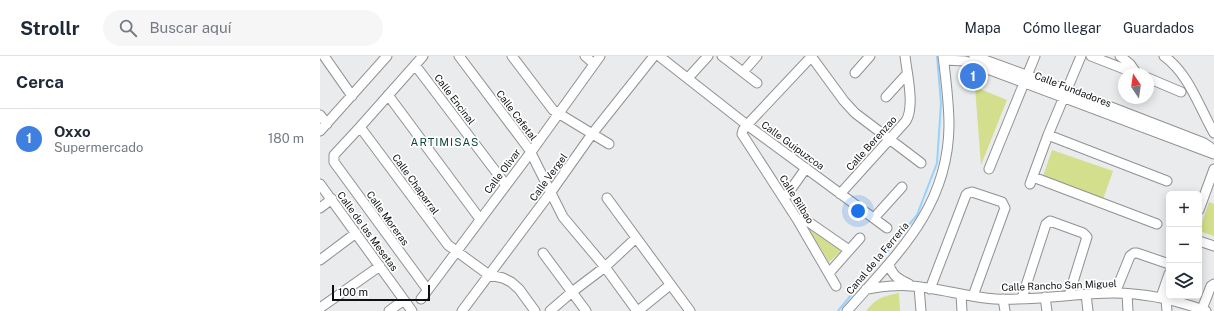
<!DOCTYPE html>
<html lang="es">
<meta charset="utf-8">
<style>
:root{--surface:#fff;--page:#f6f6f7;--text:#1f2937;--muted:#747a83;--line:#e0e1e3;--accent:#2a6e60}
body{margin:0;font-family:"Public Sans",sans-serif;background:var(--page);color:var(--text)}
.controls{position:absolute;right:12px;bottom:12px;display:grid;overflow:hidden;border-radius:6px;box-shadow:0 2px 10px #0003}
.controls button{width:36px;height:36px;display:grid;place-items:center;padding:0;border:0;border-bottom:1px solid var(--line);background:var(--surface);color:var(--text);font:20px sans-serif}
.compass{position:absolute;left:798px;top:12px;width:36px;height:36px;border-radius:50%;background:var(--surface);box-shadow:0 2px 10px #0003;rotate:347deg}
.scale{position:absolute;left:12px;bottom:10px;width:98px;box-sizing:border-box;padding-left:4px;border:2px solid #0f1011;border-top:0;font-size:11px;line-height:14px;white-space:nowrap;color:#0f1011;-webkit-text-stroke:3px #fff;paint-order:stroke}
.you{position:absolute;left:538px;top:155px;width:14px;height:14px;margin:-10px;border:3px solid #fff;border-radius:50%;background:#1a73e8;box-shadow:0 0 0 6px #1a73e833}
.badge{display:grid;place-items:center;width:26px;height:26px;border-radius:50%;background:var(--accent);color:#fff;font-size:13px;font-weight:700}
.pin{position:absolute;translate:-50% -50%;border:2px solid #fff;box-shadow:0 1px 4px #0006}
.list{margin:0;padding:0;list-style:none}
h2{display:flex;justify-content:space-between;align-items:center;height:52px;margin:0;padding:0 16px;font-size:17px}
h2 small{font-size:13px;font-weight:400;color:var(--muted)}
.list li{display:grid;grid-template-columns:26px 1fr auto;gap:12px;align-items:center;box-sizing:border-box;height:60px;padding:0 16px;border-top:1px solid var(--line)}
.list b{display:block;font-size:15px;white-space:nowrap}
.list p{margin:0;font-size:13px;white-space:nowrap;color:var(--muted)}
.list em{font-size:13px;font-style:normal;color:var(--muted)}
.icon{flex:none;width:22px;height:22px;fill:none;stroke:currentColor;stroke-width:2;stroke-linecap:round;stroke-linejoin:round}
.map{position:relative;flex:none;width:894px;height:255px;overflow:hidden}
header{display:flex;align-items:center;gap:24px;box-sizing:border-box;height:56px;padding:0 20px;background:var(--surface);border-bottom:1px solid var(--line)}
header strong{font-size:19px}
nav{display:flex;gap:22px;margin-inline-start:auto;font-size:14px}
.search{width:280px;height:36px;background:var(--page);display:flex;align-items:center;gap:10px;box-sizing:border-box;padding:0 14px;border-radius:22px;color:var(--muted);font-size:15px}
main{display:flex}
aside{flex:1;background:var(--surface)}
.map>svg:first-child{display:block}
.green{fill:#d3df8c}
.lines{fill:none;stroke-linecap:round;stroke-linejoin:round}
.stream{stroke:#97d2fd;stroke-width:2}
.minor-casing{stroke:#8f9193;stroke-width:11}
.minor{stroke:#fff;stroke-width:9}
.labels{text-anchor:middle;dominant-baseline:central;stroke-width:3.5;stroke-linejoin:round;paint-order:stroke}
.street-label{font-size:10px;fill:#0f1011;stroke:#fff}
.neighbourhood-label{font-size:11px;letter-spacing:1px;fill:#0d473c;stroke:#fff}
</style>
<header>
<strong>Strollr</strong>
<div class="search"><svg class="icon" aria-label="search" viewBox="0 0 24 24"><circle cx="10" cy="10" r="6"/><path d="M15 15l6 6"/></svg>Buscar aquí</div>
<nav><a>Mapa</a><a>Cómo llegar</a><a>Guardados</a></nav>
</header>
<main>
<aside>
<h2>Cerca<small></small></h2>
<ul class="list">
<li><span class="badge" style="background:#3f7fe0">1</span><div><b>Oxxo</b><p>Supermercado</p></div><em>180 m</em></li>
</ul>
</aside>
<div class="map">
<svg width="894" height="255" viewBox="0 0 894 255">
<rect width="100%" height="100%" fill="#e9ebed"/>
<!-- green -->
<path class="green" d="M655,31L687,44L661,109Z
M732,94L793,115L782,146L722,123Z
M889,146L894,148V180L879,175Z
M489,173L521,195L509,206Z
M579,237L580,255H546C558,241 561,241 579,237Z"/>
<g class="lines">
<!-- stream -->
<path class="stream" d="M518,255L597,159L617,107L621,47L617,0"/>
<!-- minor casing -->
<g class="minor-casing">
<path id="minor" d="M4,0L32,40
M103,0L40,71L14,99V106L107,233
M139,0L209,93L243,161L285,211L317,255
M192,0L233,54L289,88
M265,0L274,8
M339,0L427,69L567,172
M402,0L437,27
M491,0L524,45L535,57L601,107
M492,0L427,69L423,74L422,78L477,163L516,230
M654,0L747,34L884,87L890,91L894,97
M771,0L817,18
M800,0L810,8L817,18
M844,0C869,18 879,51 894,77
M624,4L645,5L654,8L894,98
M95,9L186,129
M423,16L437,0
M535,17L550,0
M368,22L388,0
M828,22L861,36
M68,39L160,163
M566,41L587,18
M0,59L7,68
M40,71L128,189L169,219L183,222L191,226L199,233L215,255
M0,75L67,0
M728,79L847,125
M669,113L715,0
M713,121L837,168
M0,128L92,255
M710,128L728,79L761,0
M520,138L586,65C595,50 587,18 585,0
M287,142L370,255
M464,143L486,112
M0,152L12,143
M879,154L894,113
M554,162L582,131
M477,163L485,164L490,167L529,194
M879,185L894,190
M223,197L266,255
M0,204L36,177
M569,209C573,220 578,223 589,228
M509,217L540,182
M599,231L601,255
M546,233C561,231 576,228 591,230C619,232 647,241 675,243C715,245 754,237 794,237C825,237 856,244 886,255
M610,233L646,139L648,137L652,136L682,146L685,152L653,240
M795,237L810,200L814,197H817L849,208
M641,238L642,255
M766,238L768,255
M807,238L808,255
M725,241L727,255
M841,241L849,218
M702,242L726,168L730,165L763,177L767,181L749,239
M101,243L211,96L280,0
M683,243L685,255
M846,243L847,255
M0,252L60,210
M882,253L891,230L894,228
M69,255L84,244
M142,255L231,136L272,78L334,0
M230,255L252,236L285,211L316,182
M318,255L350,229
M527,255C577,198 628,152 629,70C629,47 626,23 623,0"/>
</g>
<!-- minor -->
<use href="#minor" class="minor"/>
</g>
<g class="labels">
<!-- street labels -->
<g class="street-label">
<text transform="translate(753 33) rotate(21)">Calle Fundadores</text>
<text transform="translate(135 43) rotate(53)">Calle Encinal</text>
<text transform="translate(197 59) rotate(53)">Calle Cafetal</text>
<text transform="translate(551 87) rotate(-48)">Calle Berenzao</text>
<text transform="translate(473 89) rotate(36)">Calle Guipuzcoa</text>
<text transform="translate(182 115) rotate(-53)">Calle Olivar</text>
<text transform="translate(228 121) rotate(-54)">Calle Vergel</text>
<text transform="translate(96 128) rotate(54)">Calle Chaparral</text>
<text transform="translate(477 143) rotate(58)">Calle Bilbao</text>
<text transform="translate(68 162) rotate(54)">Calle Moreras</text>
<text transform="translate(48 175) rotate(54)">Calle de las Mesetas</text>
<text transform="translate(557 202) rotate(-50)">Canal de la Ferrería</text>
<text transform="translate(739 229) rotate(-2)">Calle Rancho San Miguel</text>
</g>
<!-- neighbourhood labels -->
<g class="neighbourhood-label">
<text x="125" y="86">ARTIMISAS</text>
</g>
</g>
</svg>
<div class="controls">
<button>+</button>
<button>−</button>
<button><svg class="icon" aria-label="layers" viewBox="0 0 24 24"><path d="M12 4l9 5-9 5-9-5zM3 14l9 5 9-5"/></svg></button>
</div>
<svg class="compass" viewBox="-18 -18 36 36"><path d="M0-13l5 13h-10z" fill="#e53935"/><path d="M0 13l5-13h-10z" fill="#747a83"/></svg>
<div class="scale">100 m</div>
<div class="you"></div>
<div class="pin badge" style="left:653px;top:20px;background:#3f7fe0">1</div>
</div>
</main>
